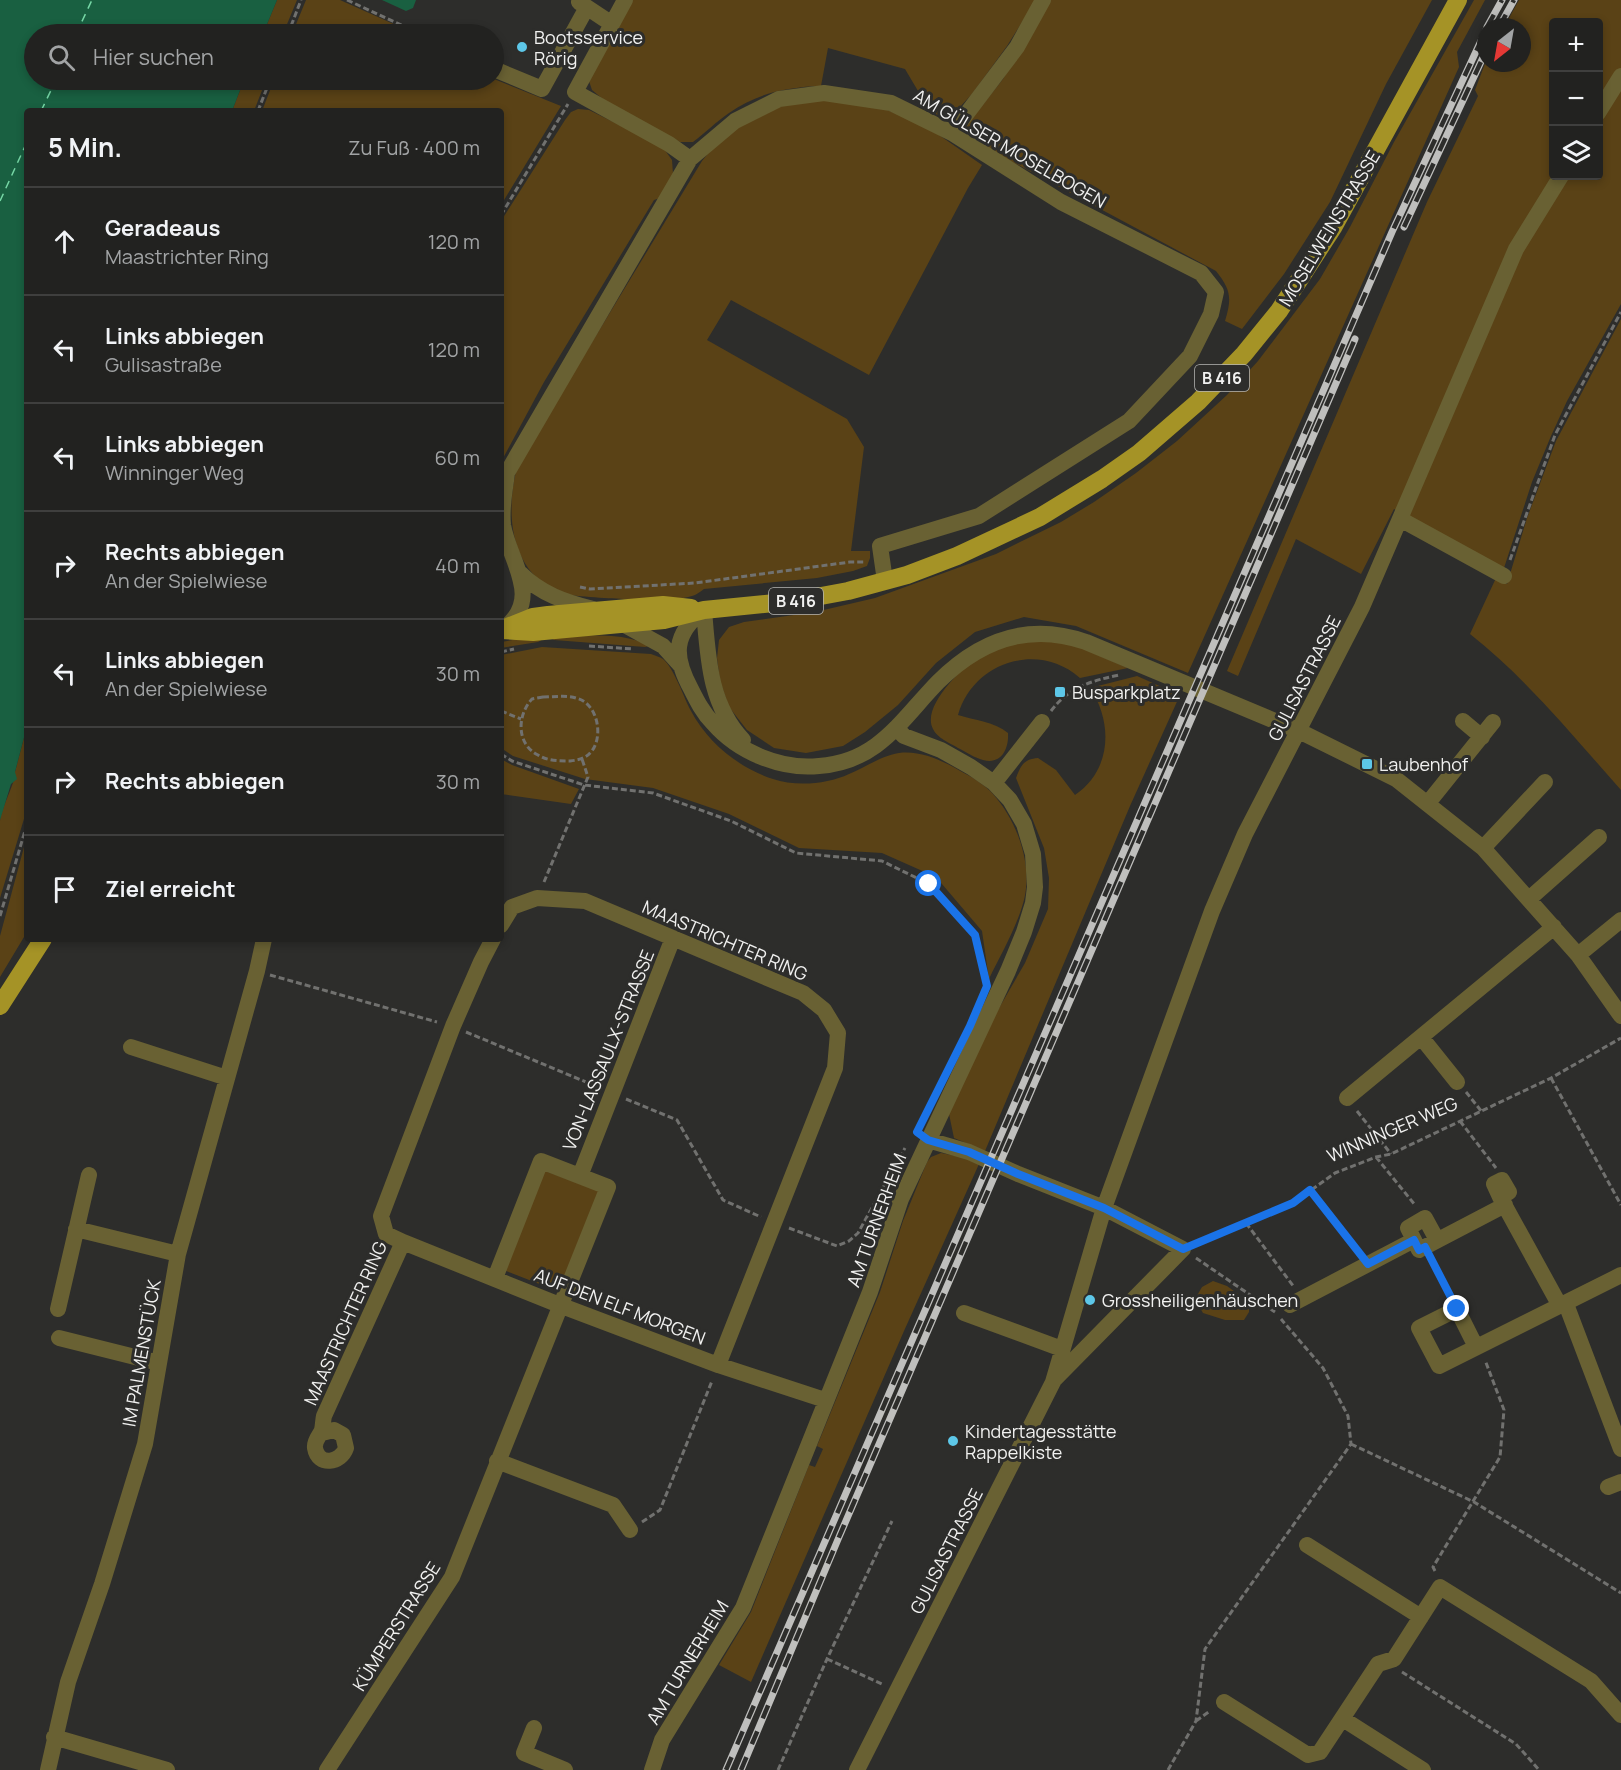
<!DOCTYPE html>
<html lang="de">
<meta charset="utf-8">
<style>
:root{--surface:#222220;--page:#2a2a29;--text:#f1f3f6;--muted:#a2a4a5;--line:#3f3f3e}
body{margin:0;font-family:Manrope,sans-serif;background:var(--page);color:var(--text)}
.controls{position:absolute;right:18px;top:18px;display:grid;overflow:hidden;border-radius:6px;box-shadow:0 3px 9px #0003}
.controls button{width:54px;height:54px;display:grid;place-items:center;padding:0;border:0;border-bottom:2px solid var(--line);background:var(--surface);color:var(--text);font:30px sans-serif}
.compass{position:absolute;left:1477px;top:18px;width:54px;height:54px;border-radius:50%;background:var(--surface);box-shadow:0 3px 9px #0003;rotate:211deg}
.stop{position:absolute;width:18px;height:18px;margin:-14px;border:4px solid #1a73e8;border-radius:50%;background:#fff}
.stop.end{background:#1a73e8;border-color:#fff;box-shadow:0 2px 6px #0008}
.list{margin:0;padding:0;list-style:none}
h2{display:flex;justify-content:space-between;align-items:center;height:78px;margin:0;padding:0 24px;font-size:26px}
h2 small{font-size:20px;font-weight:400;color:var(--muted)}
.list li{display:grid;grid-template-columns:39px 1fr auto;gap:18px;align-items:center;box-sizing:border-box;height:108px;padding:0 24px;border-top:2px solid var(--line)}
.list b{display:block;font-size:22px;white-space:nowrap}
.list p{margin:0;font-size:20px;white-space:nowrap;color:var(--muted)}
.list em{font-size:20px;font-style:normal;color:var(--muted)}
.icon{flex:none;width:33px;height:33px;fill:none;stroke:currentColor;stroke-width:2;stroke-linecap:round;stroke-linejoin:round}
.map{position:relative;flex:none;width:1621px;height:1770px;overflow:hidden}
.search{position:absolute;background:var(--surface);box-shadow:0 3px 9px #0003;left:24px;top:24px;width:480px;height:66px;display:flex;align-items:center;gap:15px;box-sizing:border-box;padding:0 21px;border-radius:33px;color:var(--muted);font-size:22px}
.panel{position:absolute;background:var(--surface);box-shadow:0 3px 9px #0003;left:24px;top:108px;width:480px;height:834px;border-radius:6px}
.map>svg:first-child{display:block}
.green{fill:#5a4216;fill-rule:evenodd}
.water{fill:#196041}
.lines{fill:none;stroke-linecap:round;stroke-linejoin:round}
.ferry{stroke:#76d7a6;stroke-width:1.5;stroke-dasharray:8 6;stroke-linecap:butt}
.path{stroke:#71716f;stroke-width:3;stroke-dasharray:6 3;stroke-linecap:butt}
.minor{stroke:#696133;stroke-width:16}
.major{stroke:#a59326;stroke-width:18}
.rail-casing{stroke:#bfbfbd;stroke-width:7}
.rail{stroke:#2d2d2b;stroke-width:4.5;stroke-dasharray:14;stroke-linecap:butt}
.route{stroke:#1a73e8;stroke-width:8}
.poi-dot{fill:#5dc7e8;stroke:#2d2d2b;stroke-width:2}
.labels{text-anchor:middle;dominant-baseline:central;stroke-width:6;stroke-linejoin:round;paint-order:stroke}
.shield{fill:#2d2d2b;stroke:#b6b6b5;stroke-width:1.5}
.shield-label{font-size:16px;font-weight:bold;fill:#f1f1f0}
.poi-label{font-size:18px;fill:#f1f1f0;stroke:#2d2d2b;text-anchor:start}
.street-label{font-size:18px;fill:#f1f1f0;stroke:#2d2d2b}
</style>
<div class="map">
<svg width="1621" height="1770" viewBox="0 0 1621 1770">
<rect width="100%" height="100%" fill="#2d2d2b"/>
<!-- green -->
<path class="green" d="M277,0H297L283,34H263Z
M306,0H340L407,30L405,34H292Z
M633,0H1036L1007,46L972,94L957,110L938,115L921,108V96L905,69L828,48L821,86C788,87 757,93 729,113C717,121 705,133 693,142H680L604,100L592,90L589,81Z
M1051,0H1432L1386,84L1330,202L1284,274L1242,329L1225,321C1232,298 1231,290 1216,271L992,151L972,139L966,126L1003,79Z
M1474,0H1485L1457,52L1459,67L1188,673L1076,626L1024,617L975,632L936,663L898,705L865,732L843,746L806,753L774,748L747,730L729,707L720,681L717,658L719,640L729,627L744,622L815,612L875,598L996,554L1020,542L1061,522L1094,502L1136,473L1177,441L1227,395L1258,361L1320,279L1350,227L1394,142Z
M1519,0H1621V304L1567,401L1551,436L1532,482L1504,568L1394,509L1361,574L1296,539L1238,676L1227,671L1427,202L1478,96L1475,90L1486,61V63H1522V27H1504ZM1554,22H1598V176H1554Z
M494,79L561,106L501,205V111H262L274,80Z
M244,80H266L254,111H232Z
M829,99L878,106L929,128L982,165L968,188L869,375L731,300L707,340L847,419L864,447L851,551H870V558L867,566L853,571L817,578L704,589C700,592 696,595 692,596C677,601 639,601 623,599C609,598 570,597 559,592C508,571 505,509 518,464L702,161C719,139 742,120 768,110C787,103 809,102 829,99Z
M578,109L589,110L662,146L672,160L673,174L663,197L654,200L544,382L501,462V221L565,120L571,112Z
M1621,319V790C1573,736 1527,679 1470,634L1496,578L1507,584L1527,518L1556,441Z
M572,635C597,636 627,633 649,646L645,647L554,640L551,638Z
M535,636L543,639L538,642L501,648V642Z
M1056,640L1084,649L1128,668L1080,678C1038,641 973,662 958,715C974,720 995,722 1008,733C1009,748 1002,765 983,760C975,758 966,752 958,748C950,743 937,738 933,729C921,707 962,667 980,656C986,652 997,647 1005,645C1021,641 1040,642 1056,640Z
M542,647L651,654C654,655 660,657 663,659C674,668 684,698 691,711C708,743 739,768 773,779C796,787 828,784 849,774C866,767 881,756 899,753C922,750 945,762 964,773C974,778 986,786 993,794C1017,821 1033,864 1024,900C1017,927 1001,954 989,979L982,931L936,877L882,853L799,848L729,814L653,788L585,779L513,756L501,748V655Z
M1137,676L1180,695L1130,806L985,1151L954,1138L949,1114L995,1015L1025,963L1048,909L1049,878L1044,848L1016,778C1021,765 1024,759 1038,758L1056,770L1075,795C1112,770 1113,722 1090,688Z
M27,726V809L0,898C0,873 0,846 0,821C1,808 16,782 15,772Z
M501,759L512,765L579,789L571,804L501,794Z
M27,836V932L0,977V936Z
M941,1153L966,1158L979,1164L904,1331L751,1682L719,1665L751,1612L809,1465L815,1467L823,1449L817,1446L880,1292L903,1221L927,1162L931,1157Z
M540,1169L599,1191L560,1292L501,1269Z
M1213,1281L1227,1286L1249,1302V1312L1244,1320H1225L1203,1313L1195,1299L1202,1287Z"/>
<!-- water -->
<path class="water" d="M0,0H277L263,34H34V80H244L232,111H27V726L15,772L17,779L11,784L0,820Z
M382,0H416L413,8L406,11Z"/>
<g class="lines">
<!-- ferry -->
<path class="ferry" d="M76,34L92,0
M41,111L56,80
M0,201L27,142"/>
<!-- path -->
<path class="path" d="M347,0L408,28L416,34
M288,34L301,0
M258,111L270,80
M501,215L568,104
M1510,560L1555,435L1621,312
M580,587L590,589L695,583L850,562H866
M589,646L633,649
M501,652L514,649
M543,697C554,697 566,695 576,698C598,703 604,737 591,752C585,759 578,760 570,761C559,761 547,761 538,755C516,744 517,715 532,699Z
M501,711L521,719
M1051,711C1069,687 1091,681 1119,675
M501,754L512,761L584,785L653,793L731,821L796,853L882,861L929,884L975,935L986,980
M544,882L588,777L582,759
M0,916L27,824
M270,975L437,1022
M466,1032L598,1087
M1551,1078L1621,1205
M1466,1092L1482,1112
M626,1099L677,1120L723,1200L761,1217
M1357,1111L1391,1154
M1460,1121L1496,1168
M1376,1157L1415,1205
M1310,1190L1359,1253
M1246,1223L1294,1287
M789,1228L837,1246L849,1241L858,1233L905,1148
M1198,1243L1293,1203L1335,1173L1376,1157L1391,1154L1551,1078L1621,1038
M1196,1258L1275,1312
M1432,1262L1450,1296
M1351,1444L1474,1502L1621,1593
M642,1522L660,1510L712,1381
M1435,1571L1433,1567L1500,1457L1504,1410L1485,1360
M827,1659L882,1684
M1402,1672L1516,1744L1539,1770
M1196,1721L1210,1711
M778,1770L827,1659L892,1521
M1168,1770L1196,1721L1205,1649L1351,1444L1348,1416L1323,1368L1281,1319"/>
<!-- minor -->
<path class="minor" d="M625,0L575,92L669,144L690,159
M579,2L612,24
M494,69L542,89L586,9
M1598,113L1621,76
M952,133L1017,47L1043,0
M501,483L690,159L735,121L779,99L824,93L891,103L952,133L1061,202L1201,273L1216,292L1211,314L1190,356L1129,421L979,516L880,546L885,581
M1400,519L1504,576
M520,573C541,594 565,602 593,609
M704,610C673,634 673,656 691,689C697,701 703,713 713,723C738,752 781,770 819,766C878,762 901,720 938,682C980,640 1029,622 1086,642L1299,731L1396,779L1483,848L1578,955L1621,1016
M704,610C708,657 709,704 743,740
M623,624L663,646L681,666
M503,629C544,599 509,561 503,525C501,507 505,490 507,473
M1463,721L1482,737
M994,783L1042,722
M1428,803L1493,722
M1483,848L1545,782
M1529,899L1599,837
M501,925L512,907L537,898L585,901L803,993L824,1010L838,1033L835,1068L718,1365
M1578,955L1621,920
M1421,1037L1457,1082
M131,1047L227,1078
M1347,1098L1554,927
M928,1140L969,1152L1018,1174L1104,1208L1183,1249L1054,1380
M580,1176L673,938
M1500,1197L1509,1192L1502,1180L1494,1184L1500,1197L1560,1306
M76,1229L178,1254
M1437,1240L1425,1218L1408,1228L1419,1250L1505,1205
M403,1242L562,1306L718,1365L825,1400
M1566,1304L1621,1449
M1290,1305L1414,1240
M58,1309L89,1175
M964,1313L1062,1349
M59,1338L159,1363
M1476,1347L1457,1309L1419,1328L1439,1366L1621,1275
M322,1433L334,1430L343,1435L346,1448C341,1463 318,1467 315,1448C314,1440 320,1436 322,1430C323,1426 323,1420 324,1416L403,1242L386,1234L381,1216L453,1026L481,962L493,939
M497,1461L613,1505L630,1530
M1608,1487L1621,1482
M1307,1545L1421,1617
M1224,1702L1308,1755L1320,1752L1378,1664L1394,1659L1440,1587L1591,1681L1621,1715
M1343,1719L1423,1770
M534,1728L524,1753L565,1770
M54,1737L167,1770
M48,1770L68,1682L102,1584L145,1444L178,1254L257,971L264,939
M327,1770L452,1577L608,1187L541,1161L495,1278
M652,1770L662,1740L743,1608L870,1292L901,1199L1008,971L1024,932L1033,903L1035,887L1033,854L1024,824L1010,800L994,783L971,767L941,750L904,736L897,729
M857,1770L1053,1382L1104,1208L1212,911L1245,834L1362,607L1516,249L1561,176"/>
<!-- major -->
<path class="major" d="M505,628L533,617L548,615L663,605L691,608
M502,630L533,632L664,620L704,610L794,601L848,591L907,575L957,556L1040,517L1102,479L1139,453L1198,402L1244,354L1279,311L1334,226L1458,0
M0,1006L43,939"/>
<!-- rail casing -->
<g class="rail-casing">
<path id="rail" d="M1487,27L1502,0
M1499,27L1514,0
M1404,227L1486,51
M726,1770L1392,232L1486,30
M741,1770L839,1537L1355,339"/>
</g>
<!-- rail -->
<use href="#rail" class="rail"/>
</g>
<g class="lines">
<!-- route -->
<path class="route" d="M929,884L975,935L987,986L970,1026L917,1132L928,1140L969,1152L1018,1174L1104,1208L1183,1249L1293,1203L1310,1190L1368,1264L1414,1240L1419,1250L1425,1247L1457,1309"/>
</g>
<!-- markers -->
<g class="poi-dot">
<circle cx="522" cy="47" r="6"/>
<rect x="1054" y="686" width="12" height="12" rx="3"/>
<rect x="1361" y="758" width="12" height="12" rx="3"/>
<circle cx="1090" cy="1300" r="6"/>
<circle cx="953" cy="1441" r="6"/>
</g>
<g class="labels">
<!-- shield labels -->
<g class="shield">
<rect x="1195" y="365" width="54" height="26" rx="4.5"/>
<rect x="769" y="588" width="54" height="26" rx="4.5"/>
</g>
<g class="shield-label">
<text x="1222" y="378">B 416</text>
<text x="796" y="601">B 416</text>
</g>
<!-- poi labels -->
<g class="poi-label">
<text x="534" y="37">Bootsservice<tspan x="534" dy="21">Rörig</tspan></text>
<text x="1072" y="692">Busparkplatz</text>
<text x="1379" y="764">Laubenhof</text>
<text x="1102" y="1300">Grossheiligenhäuschen</text>
<text x="965" y="1431">Kindertagesstätte<tspan x="965" dy="21">Rappelkiste</tspan></text>
</g>
<!-- street labels -->
<g class="street-label">
<text transform="translate(1010 148) rotate(30)">AM GÜLSER MOSELBOGEN</text>
<text transform="translate(1329 228) rotate(-59)">MOSELWEINSTRASSE</text>
<text transform="translate(1304 678) rotate(-63)">GULISASTRASSE</text>
<text transform="translate(725 940) rotate(23)">MAASTRICHTER RING</text>
<text transform="translate(608 1050) rotate(-68)">VON-LASSAULX-STRASSE</text>
<text transform="translate(1392 1129) rotate(-23)">WINNINGER WEG</text>
<text transform="translate(876 1220) rotate(-70)">AM TURNERHEIM</text>
<text transform="translate(620 1306) rotate(21)">AUF DEN ELF MORGEN</text>
<text transform="translate(345 1323) rotate(-66)">MAASTRICHTER RING</text>
<text transform="translate(141 1353) rotate(-80)">IM PALMENSTÜCK</text>
<text transform="translate(946 1551) rotate(-63)">GULISASTRASSE</text>
<text transform="translate(396 1626) rotate(-58)">KÜMPERSTRASSE</text>
<text transform="translate(687 1662) rotate(-59)">AM TURNERHEIM</text>
</g>
</g>
</svg>
<div class="controls">
<button>+</button>
<button>−</button>
<button><svg class="icon" aria-label="layers" viewBox="0 0 24 24"><path d="M12 4l9 5-9 5-9-5zM3 14l9 5 9-5"/></svg></button>
</div>
<svg class="compass" viewBox="-18 -18 36 36"><path d="M0-13l5 13h-10z" fill="#e53935"/><path d="M0 13l5-13h-10z" fill="#a2a4a5"/></svg>
<div class="stop" style="left:929px;top:884px"></div>
<div class="stop end" style="left:1457px;top:1309px"></div>
<div class="search"><svg class="icon" aria-label="search" viewBox="0 0 24 24"><circle cx="10" cy="10" r="6"/><path d="M15 15l6 6"/></svg>Hier suchen</div>
<section class="panel">
<h2>5 Min.<small>Zu Fuß · 400 m</small></h2>
<ul class="list">
<li><svg class="icon" aria-label="ahead" viewBox="0 0 24 24"><path d="M12 20V5M6 11l6-6 6 6"/></svg><div><b>Geradeaus</b><p>Maastrichter Ring</p></div><em>120 m</em></li>
<li><svg class="icon" aria-label="left" viewBox="0 0 24 24"><path d="M17 20v-9H6M10 6l-5 5 5 5"/></svg><div><b>Links abbiegen</b><p>Gulisastraße</p></div><em>120 m</em></li>
<li><svg class="icon" aria-label="left" viewBox="0 0 24 24"><path d="M17 20v-9H6M10 6l-5 5 5 5"/></svg><div><b>Links abbiegen</b><p>Winninger Weg</p></div><em>60 m</em></li>
<li><svg class="icon" aria-label="right" viewBox="0 0 24 24"><path d="M7 20v-9h11M14 6l5 5-5 5"/></svg><div><b>Rechts abbiegen</b><p>An der Spielwiese</p></div><em>40 m</em></li>
<li><svg class="icon" aria-label="left" viewBox="0 0 24 24"><path d="M17 20v-9H6M10 6l-5 5 5 5"/></svg><div><b>Links abbiegen</b><p>An der Spielwiese</p></div><em>30 m</em></li>
<li><svg class="icon" aria-label="right" viewBox="0 0 24 24"><path d="M7 20v-9h11M14 6l5 5-5 5"/></svg><div><b>Rechts abbiegen</b></div><em>30 m</em></li>
<li><svg class="icon" aria-label="arrive" viewBox="0 0 24 24"><path d="M6 21V4h12l-3 4 3 4H6"/></svg><div><b>Ziel erreicht</b></div></li>
</ul>
</section>
</div>
